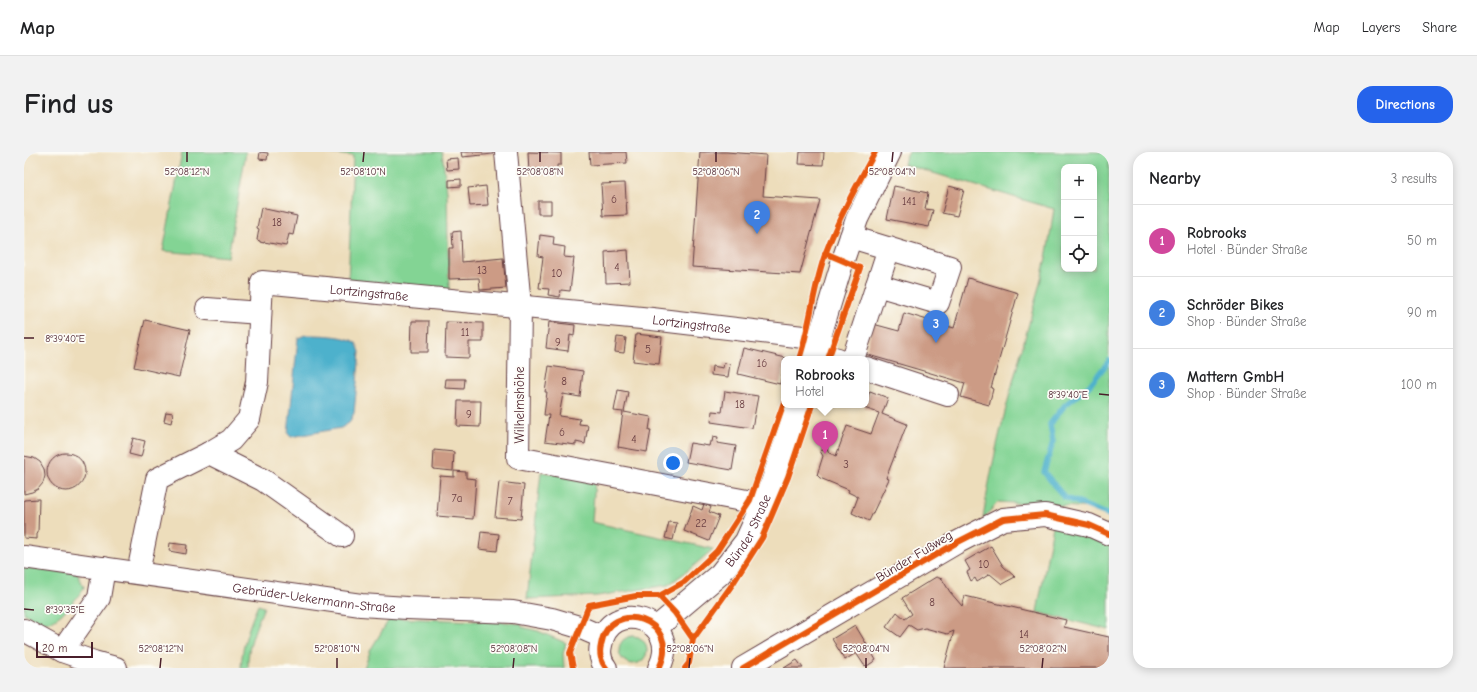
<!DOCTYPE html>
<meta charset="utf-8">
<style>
:root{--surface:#fff;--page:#f2f2f2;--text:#202124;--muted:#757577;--line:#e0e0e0;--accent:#2563eb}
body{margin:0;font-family:"Comic Neue",sans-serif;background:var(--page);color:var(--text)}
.controls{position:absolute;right:12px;top:12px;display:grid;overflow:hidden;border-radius:8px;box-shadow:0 2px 10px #0003}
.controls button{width:36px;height:36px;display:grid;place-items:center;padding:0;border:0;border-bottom:1px solid var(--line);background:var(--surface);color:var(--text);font:20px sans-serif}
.scale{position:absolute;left:12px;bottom:10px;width:57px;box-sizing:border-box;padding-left:4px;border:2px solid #4a1f2b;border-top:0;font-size:11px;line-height:14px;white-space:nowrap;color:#4a1f2b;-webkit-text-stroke:3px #fdfcf7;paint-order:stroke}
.you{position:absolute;left:649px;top:311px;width:14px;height:14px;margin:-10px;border:3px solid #fff;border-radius:50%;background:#1a73e8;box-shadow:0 0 0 6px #1a73e833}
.badge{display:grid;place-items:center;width:26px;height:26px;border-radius:50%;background:var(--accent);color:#fff;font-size:13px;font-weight:700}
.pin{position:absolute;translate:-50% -33px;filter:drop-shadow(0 1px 2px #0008)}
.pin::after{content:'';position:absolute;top:21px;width:14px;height:12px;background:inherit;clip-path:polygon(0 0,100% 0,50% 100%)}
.popup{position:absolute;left:757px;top:204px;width:88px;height:52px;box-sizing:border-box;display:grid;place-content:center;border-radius:8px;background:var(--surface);filter:drop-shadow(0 1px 3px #0005);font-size:13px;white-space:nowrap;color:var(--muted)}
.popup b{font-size:15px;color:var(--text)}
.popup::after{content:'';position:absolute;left:50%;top:100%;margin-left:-8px;border:8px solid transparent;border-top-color:var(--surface)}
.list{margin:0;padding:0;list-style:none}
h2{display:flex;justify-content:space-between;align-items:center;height:52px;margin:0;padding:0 16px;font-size:17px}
h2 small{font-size:13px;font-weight:400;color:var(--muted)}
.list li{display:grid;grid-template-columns:26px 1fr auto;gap:12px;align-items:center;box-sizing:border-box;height:72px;padding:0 16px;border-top:1px solid var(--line)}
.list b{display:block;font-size:15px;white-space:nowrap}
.list p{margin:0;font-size:13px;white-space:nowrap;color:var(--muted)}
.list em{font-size:13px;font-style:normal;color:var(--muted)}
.icon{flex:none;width:22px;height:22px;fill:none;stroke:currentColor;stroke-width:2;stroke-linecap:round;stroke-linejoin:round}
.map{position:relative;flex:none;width:1085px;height:516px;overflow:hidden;border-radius:16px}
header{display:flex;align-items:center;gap:24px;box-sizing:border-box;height:56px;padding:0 20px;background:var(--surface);border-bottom:1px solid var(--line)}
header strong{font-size:19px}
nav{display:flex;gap:22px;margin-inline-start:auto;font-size:14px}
.intro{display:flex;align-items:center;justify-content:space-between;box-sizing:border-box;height:96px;padding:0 24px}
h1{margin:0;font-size:28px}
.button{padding:10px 18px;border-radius:16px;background:var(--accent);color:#fff;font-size:14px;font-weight:700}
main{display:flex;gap:24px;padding:0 24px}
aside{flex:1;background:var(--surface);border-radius:16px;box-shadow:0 2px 10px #0003}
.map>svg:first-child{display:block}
.green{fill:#83d494;stroke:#667a60;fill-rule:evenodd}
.water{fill:#4db1cc;stroke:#4c687c}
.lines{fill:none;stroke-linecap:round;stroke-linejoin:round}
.stream{stroke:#4db1cc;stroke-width:5.5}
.building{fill:#cc9b85}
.minor-casing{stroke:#623c41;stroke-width:24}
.major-casing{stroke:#623c41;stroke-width:24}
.minor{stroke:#fff;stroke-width:22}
.major{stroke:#fff;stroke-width:22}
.cycleway-casing{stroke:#fdfcf7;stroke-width:8}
.cycleway{stroke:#e8590c;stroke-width:6}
.ticks{fill:none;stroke:#4a1f2b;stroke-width:1.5}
.labels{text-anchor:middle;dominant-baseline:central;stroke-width:3.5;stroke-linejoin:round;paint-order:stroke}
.number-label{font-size:11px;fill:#6a3e42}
.street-label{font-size:13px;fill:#4a1f2b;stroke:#fdfcf7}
.ticks-label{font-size:10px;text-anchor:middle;fill:#4a1f2b;stroke:#fdfcf7;stroke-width:3.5;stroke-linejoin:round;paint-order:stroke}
</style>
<header>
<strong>Map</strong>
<nav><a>Map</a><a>Layers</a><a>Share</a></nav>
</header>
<div class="intro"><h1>Find us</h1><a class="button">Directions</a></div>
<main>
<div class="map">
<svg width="1085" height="516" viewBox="0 0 1085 516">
<rect width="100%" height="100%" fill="#fdfcf7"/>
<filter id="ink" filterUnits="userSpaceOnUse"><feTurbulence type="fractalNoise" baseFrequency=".025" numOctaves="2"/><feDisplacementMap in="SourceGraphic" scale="8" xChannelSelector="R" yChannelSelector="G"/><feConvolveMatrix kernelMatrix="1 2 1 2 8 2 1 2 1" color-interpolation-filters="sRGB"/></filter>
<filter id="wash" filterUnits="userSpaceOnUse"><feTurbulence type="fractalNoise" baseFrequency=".012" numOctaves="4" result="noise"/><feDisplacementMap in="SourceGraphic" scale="16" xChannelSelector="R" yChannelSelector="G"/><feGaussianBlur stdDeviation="0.9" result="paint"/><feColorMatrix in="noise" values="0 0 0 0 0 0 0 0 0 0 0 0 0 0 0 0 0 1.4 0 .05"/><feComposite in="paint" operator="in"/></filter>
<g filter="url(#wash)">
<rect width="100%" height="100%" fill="#edddbb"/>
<!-- green -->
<path class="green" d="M158,0H222L204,105L139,99Z
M292,0H418L423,39L425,141L324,133L329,4Z
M885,0H1085V363L1070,356L974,350L959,367C971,282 998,202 1019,119C1024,99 1027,77 1030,57L879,12ZM1040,15H1070V117H1040Z
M517,320L571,328L568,370L689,397L667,416L644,433L573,444L503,447Z
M1029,374L1048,379L1085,394V478L1013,460Z
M0,415L53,421L60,435C54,446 33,472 19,471C12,470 6,465 0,461Z
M234,453L240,455C232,475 223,494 224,516H217C218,493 225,474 234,453Z
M366,466L482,470L497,472L498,475L514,479L542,491L539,502L540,516H340L347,497Z
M595 498a14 14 0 1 1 28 0a14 14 0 1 1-28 0Z"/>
<!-- water -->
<path class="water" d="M281,183C293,183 323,183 332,191C334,193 335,198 336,200L330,261L325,271L317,276L267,285L264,282L274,186Z"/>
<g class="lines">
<!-- stream -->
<path class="stream" d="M1085,209L1065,234L1041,253L1026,272L1029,290L1020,320L1040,345L1085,363"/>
</g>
<g id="blocks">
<!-- building -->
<path class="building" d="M236,0L244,1L243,8L235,7Z
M437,0H469V2L438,5Z
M504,0L537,1V13H533V23L505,22Z
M565,0H602L603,11L566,13Z
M676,0H702L742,3L739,44L796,48L776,122L668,115Z
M776,0H800L799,13L775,12Z
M434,6L435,17L423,18L422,7Z
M437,27V34L425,35V28Z
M601,31L603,63L579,64L577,32Z
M462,34L464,53L446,54L444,36Z
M870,34L904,41L901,57L909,58L905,75L863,67Z
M925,34L940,38L933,64L918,61Z
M514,49H527V62H514Z
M237,56L273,64L269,83L265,82L262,94L240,90V91L236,90V89L233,88L235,77L233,76Z
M437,79L438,110L479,106L482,136L456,138L455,126L425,127V96H429L428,80Z
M516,83L530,85L529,93L541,95L540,105L550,106L546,139L537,138L536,145L524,143L525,137L515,136L519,105L514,104Z
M604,98L606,130L582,131L581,100Z
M944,126L994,141L967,236L969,237L965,253L937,245L941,231L841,202L849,172L875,179L880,161L930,176Z
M121,168L166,178L155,225L110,215Z
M388,169H405L404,200H387Z
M422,170L459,171V190H445V206L421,205Z
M525,170L551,173L550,184L546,183L544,199L522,196Z
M612,182L638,185L635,212L609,209Z
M593,185L602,186L600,201L591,200Z
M720,196L762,206V207H760V215L756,232L714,222Z
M700,211L706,212L704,225L687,223L688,214L699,216Z
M525,214L559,219L556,245L539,242L535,264L556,267L555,272L564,273L561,292L552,290V293L521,289L525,263H520L523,240H521Z
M422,227H441L440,237L421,236Z
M594,238L604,240L600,260L627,265L625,278H627L623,300L594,295L599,260L590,259Z
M701,239L734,244L728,276L687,270L688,259L698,260Z
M846,239L864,246L858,262L883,272L862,326L865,327L845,369L828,361L834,345L824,340L825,338L796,326L793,323L799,304L796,299L803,296L805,301L812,304L823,274L847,282L855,261L840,256Z
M434,249H457L456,275L433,274Z
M142,260L149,261L147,271L140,269Z
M689,285L694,286L693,291L712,294L708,318L662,310L666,291L685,294L686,290H688Z
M109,286L121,289L117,305L105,302Z
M410,298L430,300L429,319L409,317Z
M23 320a19 19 0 1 1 38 0a19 19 0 1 1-38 0Z
M0,304L10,306L16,310L20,317L21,324L19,331L14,337L8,340L0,342Z
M430,319L442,320V326L452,327L449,367L413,364L416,324L430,325Z
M475,330L500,333L497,367L471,365Z
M15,347L14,381L13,382V387L0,386V348Z
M680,352L687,355L685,360L695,364L685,389L660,379L669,354L678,358Z
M645,370L653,371L649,388L641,386Z
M457,380L475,382L473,399L455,397Z
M146,391L163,393L162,402L145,399Z
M967,394L979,414L991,425L978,432L966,422L953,430L951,426L947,429L943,420L946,418L941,409Z
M912,425L918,427L926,440L938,454L941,444L1042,468L1040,475L1085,485V514L1083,513L1080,516H920L930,479L923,482L901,476L893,478L885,473L876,485L862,475L873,460L881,467L888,462L878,446Z
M831,473L852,508L843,514L840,513L832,501L821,508L808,487Z
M773,508L779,516H760Z"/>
</g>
</g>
<g filter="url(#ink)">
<use href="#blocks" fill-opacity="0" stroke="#623c41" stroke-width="1"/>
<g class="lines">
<!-- minor casing -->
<g class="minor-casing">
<g id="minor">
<path d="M482,0L496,154L494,306L739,352"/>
<path d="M827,85L926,115L914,151L853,133L865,96"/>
<path d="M183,157L236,161"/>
<path d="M791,201L814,207"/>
<path d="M829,207L853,133"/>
<path d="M842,216L924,243"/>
<path d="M185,301L239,328L318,384"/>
<path id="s1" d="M0,405L337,453L383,456L489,460L528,467L555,475L578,485"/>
<path id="s2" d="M114,421L133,327L185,301L207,288L225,267L233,230L238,130L628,167L796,187"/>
<path d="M0,478L38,499L70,510L92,516"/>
<path d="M38,499L75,446L80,416"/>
<path d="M719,516L932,391L979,367L1021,363L1065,373L1085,382"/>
</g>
</g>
<!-- major casing -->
<g class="major-casing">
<g id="major">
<path d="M789,207L819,108L833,67L866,0"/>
<path id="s3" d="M632,476L696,422L722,389L748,331L774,253"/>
<path d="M582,516C577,510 575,501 577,493C585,444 660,467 635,516"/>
</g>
</g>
<!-- minor -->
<use href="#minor" class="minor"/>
<!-- major -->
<use href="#major" class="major"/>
<!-- cycleway casing -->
<g class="cycleway-casing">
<path id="cycleway" d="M801,101L836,116L804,207
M775,207C787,172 789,134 802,100C815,65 833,33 851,0
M635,444L651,461L669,487
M549,516L546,501L565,453L612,444H635L660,430L693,399L726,348L760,250
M582,516C577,510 575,501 577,493C585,444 660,467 635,516
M661,516L665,511L669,487L708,433L738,386L764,325L788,253
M719,516L932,391L979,367L1021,363L1065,373L1085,382"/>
</g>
<!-- cycleway -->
<use href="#cycleway" class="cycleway"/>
</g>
</g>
<!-- ticks -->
<path class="ticks" d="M163,10V0M339,10L340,0M516,10V0M692,10V0M868,10L869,0M0,186H10M1075,242L1085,243M0,457L10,458M136,516L137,506M313,516V506M489,516L490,506M665,516L666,506M842,516V506M1018,516L1019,506"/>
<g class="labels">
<!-- number labels -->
<g class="number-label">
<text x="590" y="47">6</text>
<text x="885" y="49">141</text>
<text x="253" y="70">18</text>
<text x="593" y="115">4</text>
<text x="458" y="118">13</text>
<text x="533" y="121">10</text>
<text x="441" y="180">11</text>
<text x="534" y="190">9</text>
<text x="624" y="197">5</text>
<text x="738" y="211">16</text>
<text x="540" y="229">8</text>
<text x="716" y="252">18</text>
<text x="445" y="262">9</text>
<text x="538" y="280">6</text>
<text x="610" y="287">4</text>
<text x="822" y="312">3</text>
<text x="433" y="346">7a</text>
<text x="486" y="349">7</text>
<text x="677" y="371">22</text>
<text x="960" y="412">10</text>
<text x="908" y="450">8</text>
<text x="1000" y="482">14</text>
</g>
<!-- street labels -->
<g class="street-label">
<text stroke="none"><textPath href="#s2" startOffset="453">Lortzingstraße</textPath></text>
<text stroke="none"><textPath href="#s2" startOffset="777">Lortzingstraße</textPath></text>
<text transform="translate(495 253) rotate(-90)">Wilhelmshöhe</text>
<text stroke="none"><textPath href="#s3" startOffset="136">Bünder Straße</textPath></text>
<text transform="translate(890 404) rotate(-31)">Bünder Fußweg</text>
<text stroke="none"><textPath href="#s1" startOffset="293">Gebrüder-Uekermann-Straße</textPath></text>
</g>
</g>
<g class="ticks-label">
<text x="163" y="23">52°08'12"N</text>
<text x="339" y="23">52°08'10"N</text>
<text x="516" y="23">52°08'08"N</text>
<text x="692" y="23">52°08'06"N</text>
<text x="868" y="23">52°08'04"N</text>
<text x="41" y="190">8°39'40"E</text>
<text x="1044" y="246">8°39'40"E</text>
<text x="41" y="461">8°39'35"E</text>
<text x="137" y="500">52°08'12"N</text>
<text x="313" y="500">52°08'10"N</text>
<text x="490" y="500">52°08'08"N</text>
<text x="666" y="500">52°08'06"N</text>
<text x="842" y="500">52°08'04"N</text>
<text x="1019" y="500">52°08'02"N</text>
</g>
</svg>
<div class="controls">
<button>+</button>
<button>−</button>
<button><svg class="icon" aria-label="locate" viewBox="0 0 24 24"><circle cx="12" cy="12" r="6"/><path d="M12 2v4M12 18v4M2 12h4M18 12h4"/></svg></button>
</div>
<div class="scale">20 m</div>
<div class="you"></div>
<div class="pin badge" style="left:801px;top:302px;background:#d1479c">1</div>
<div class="popup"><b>Robrooks</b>Hotel</div>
<div class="pin badge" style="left:733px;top:82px;background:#3f7fe0">2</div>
<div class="pin badge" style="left:912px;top:191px;background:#3f7fe0">3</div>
</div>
<aside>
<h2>Nearby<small>3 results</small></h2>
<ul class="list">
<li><span class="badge" style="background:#d1479c">1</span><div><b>Robrooks</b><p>Hotel · Bünder Straße</p></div><em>50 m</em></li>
<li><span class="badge" style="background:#3f7fe0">2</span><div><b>Schröder Bikes</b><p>Shop · Bünder Straße</p></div><em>90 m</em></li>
<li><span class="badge" style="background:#3f7fe0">3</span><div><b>Mattern GmbH</b><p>Shop · Bünder Straße</p></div><em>100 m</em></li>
</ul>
</aside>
</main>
